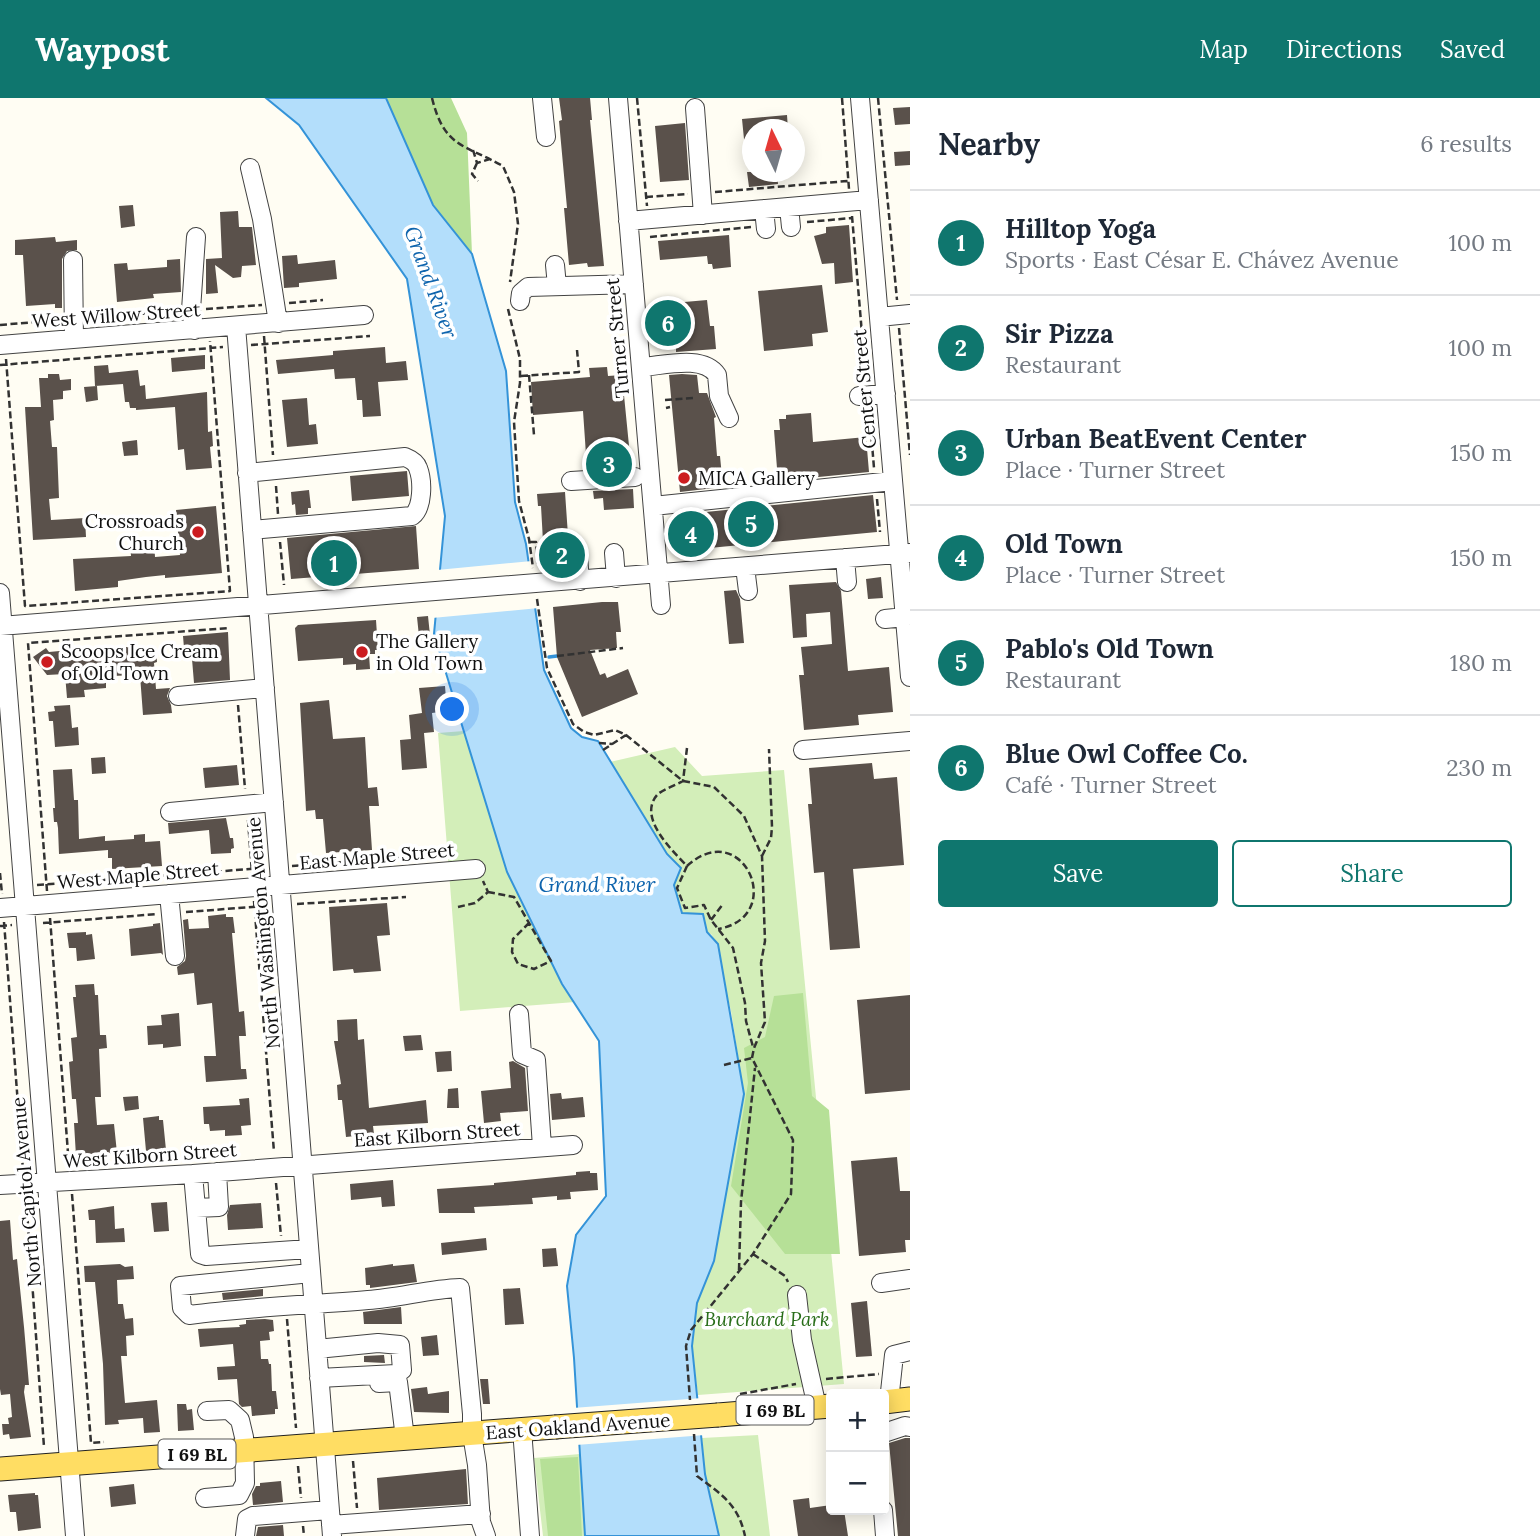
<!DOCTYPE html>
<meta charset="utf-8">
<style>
:root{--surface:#fff;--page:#f6f6f7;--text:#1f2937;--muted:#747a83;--line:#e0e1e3;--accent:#0f766e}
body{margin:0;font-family:Lora,serif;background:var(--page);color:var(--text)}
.controls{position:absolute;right:21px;bottom:21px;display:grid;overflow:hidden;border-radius:7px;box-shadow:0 4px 18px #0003}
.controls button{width:63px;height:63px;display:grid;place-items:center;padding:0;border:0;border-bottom:2px solid var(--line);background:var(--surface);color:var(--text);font:35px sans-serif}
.compass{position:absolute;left:742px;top:21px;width:63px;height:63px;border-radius:50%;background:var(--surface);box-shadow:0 4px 18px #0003;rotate:355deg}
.you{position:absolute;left:453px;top:612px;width:24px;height:24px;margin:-18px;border:5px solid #fff;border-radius:50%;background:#1a73e8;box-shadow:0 0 0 10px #1a73e833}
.badge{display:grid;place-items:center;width:46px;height:46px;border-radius:50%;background:var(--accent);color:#fff;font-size:23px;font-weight:700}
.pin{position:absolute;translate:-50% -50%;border:4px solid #fff;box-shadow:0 2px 7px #0006}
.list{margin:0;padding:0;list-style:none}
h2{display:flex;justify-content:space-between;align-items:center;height:91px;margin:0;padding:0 28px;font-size:30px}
h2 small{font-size:23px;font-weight:400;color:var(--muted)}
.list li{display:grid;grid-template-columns:46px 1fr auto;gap:21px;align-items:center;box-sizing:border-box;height:105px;padding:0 28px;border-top:2px solid var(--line)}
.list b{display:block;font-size:26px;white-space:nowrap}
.list p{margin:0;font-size:23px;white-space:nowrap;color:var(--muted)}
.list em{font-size:23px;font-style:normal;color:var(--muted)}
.actions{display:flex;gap:14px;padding:21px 28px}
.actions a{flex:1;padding:16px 0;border:2px solid var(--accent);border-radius:7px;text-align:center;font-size:24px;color:var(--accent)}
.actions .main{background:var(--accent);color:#fff}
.map{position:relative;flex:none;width:910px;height:1438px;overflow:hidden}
header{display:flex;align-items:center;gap:42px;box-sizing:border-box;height:98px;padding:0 35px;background:var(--accent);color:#fff}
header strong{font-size:33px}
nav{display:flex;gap:38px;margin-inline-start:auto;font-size:24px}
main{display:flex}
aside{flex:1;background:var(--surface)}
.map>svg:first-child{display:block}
.green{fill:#d3eeb9}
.forest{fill:#b6e097}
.water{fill:#b3defb;stroke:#3493d8;stroke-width:2}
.pier{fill:#fffdf3}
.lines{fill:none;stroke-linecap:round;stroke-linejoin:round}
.stream{stroke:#3493d8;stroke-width:3.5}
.building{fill:#5a514b}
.minor-casing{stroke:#434343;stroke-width:20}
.major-casing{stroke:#212121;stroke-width:25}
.path{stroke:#323232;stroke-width:2.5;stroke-dasharray:7 3.5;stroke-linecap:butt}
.minor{stroke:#fff;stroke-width:18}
.major{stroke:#ffdd63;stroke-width:23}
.major-bridge-casing{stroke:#212121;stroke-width:25;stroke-linecap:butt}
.major-bridge{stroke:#ffdd63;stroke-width:23}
.poi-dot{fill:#cc1c20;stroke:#fff;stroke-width:2.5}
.labels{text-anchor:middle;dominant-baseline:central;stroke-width:7;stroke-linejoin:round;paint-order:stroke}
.shield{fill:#fff;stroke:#585858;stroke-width:2}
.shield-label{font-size:18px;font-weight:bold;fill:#101010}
.street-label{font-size:19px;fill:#101010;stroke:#fff}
.poi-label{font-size:19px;fill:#101010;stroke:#fff;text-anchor:start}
.park-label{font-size:19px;font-style:italic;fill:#296e1a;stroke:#fff}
.water-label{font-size:21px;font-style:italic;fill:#0e64ad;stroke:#fff}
</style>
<header>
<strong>Waypost</strong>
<nav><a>Map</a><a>Directions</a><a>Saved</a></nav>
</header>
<main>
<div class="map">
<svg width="910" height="1438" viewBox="0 0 910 1438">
<rect width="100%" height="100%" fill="#fffdf3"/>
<!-- green -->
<path class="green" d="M689,410L694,455H687L678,448L674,411Z
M464,633L507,774L575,904L460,913L438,635Z
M675,649L702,678L784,672L844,1286L698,1297L692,1248L697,1206L714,1163L744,996L731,913L712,837L682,816L678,808L674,787L680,770L667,756L610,664Z
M758,1337L770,1438H719L705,1376L702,1340Z
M580,1356L585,1438H543L534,1360Z"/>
<!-- forest -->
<path class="forest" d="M386,0H451L467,35L472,156L433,107Z
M803,895L812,998L829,1012L840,1156H785L731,1088L748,985L744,950L765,939L774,898Z
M578,1359L582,1438H548L540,1361Z"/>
<!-- water -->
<path class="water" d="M266,0H386L433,107L472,156L506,273L515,404L526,446L544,572L571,630L582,639L598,643L667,756L681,770L674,787L682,815L703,816L707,834L718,846L744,996L714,1163L697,1205L692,1248L705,1376L719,1438H585L574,1260L567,1188L576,1137L606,1098L599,943L562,886L507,774L434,536L445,418L407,181L299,27Z"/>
<!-- pier -->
<path class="pier" d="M532,463L539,510L432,520L437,472Z
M702,1300L705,1337L576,1347L573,1310Z"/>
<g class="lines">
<!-- stream -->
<path class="stream" d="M549,559L557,558"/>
</g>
<!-- building -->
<path class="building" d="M559,0H590L592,22H590L604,168L588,169L587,165L569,167L564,110H567L559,23L562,22Z
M910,9V26L895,27L893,10Z
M787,17L788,32H752V51H745L742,21Z
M685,25L689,82L660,84L655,28Z
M910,53V67L895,68L894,54Z
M747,74H777L778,86L749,89Z
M133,107L135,128L121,130L119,108Z
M238,113L239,129H252L256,167L242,168L241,179L233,180L215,167L218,195L206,196V161L222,160L220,114Z
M849,127L853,184L835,186L834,165L822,166L814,138L826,135V129Z
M729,137L731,169L713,171L712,166H708L707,158L660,162L658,143Z
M55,139L56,144L77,142V152L67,153L62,161V210H55V206L26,208L23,157H15V142Z
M297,157L298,166L335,162L337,181L299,185V189L284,190L282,158Z
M180,161L181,194L153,196L154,200L117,204L114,166L127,165L128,172L167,169V162Z
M822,187L828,234L812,236L813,248L764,253L758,193Z
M707,202L710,228H714L716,251L676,254V248L666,249L662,206Z
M385,249L386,265L406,263L408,282L378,284L381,318L363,319L362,302H357L355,280L335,281L334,271L278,276L276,262L333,257V253Z
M205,257V271L172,274L171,260Z
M108,267L109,275L138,272L140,288L145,287L146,301L207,294L208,334L212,333L213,348L210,349L212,370L186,372L184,351L178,352L175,309L136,312V310H130L129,304H125L123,286L95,288L94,268Z
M607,269L608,278L622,277L631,368L587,371L583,313L533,317L531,284L590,279L589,270Z
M48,276H59L60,282L71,281V292L63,293V301L53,302L54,322L50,323L52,349H57L59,400L49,401L51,422L85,420L86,439L33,442L25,309H41L39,280H48Z
M682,276L697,277L699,295H707L716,319L714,320L717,358H720L723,389L680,394L669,277Z
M97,288L98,302L86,304L84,289Z
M307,300L309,327L316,326L318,346L287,349L282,302Z
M811,315L813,344L866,339L869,374L778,383L774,332H780L779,321H786V317Z
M137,342L138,357L124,358L122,344Z
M407,373L409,398L352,403L350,378Z
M633,391L634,410L604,412L603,400L594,401L593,393Z
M309,392L311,410H308V416L296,417L295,406L292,407L291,394Z
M565,394L569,452L567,459L544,461L541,408H538L537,396Z
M873,397L877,434L699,451L696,415Z
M216,408L222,475L165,480V477L146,479L118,483V489L75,493L73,461L131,458L130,445L154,443L155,459L180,457L176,412Z
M416,428L419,471L291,481L287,440Z
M881,479L883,500L868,501L866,481Z
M836,484L841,493L848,573L889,569L893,614L858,617L859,627L804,632L799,577H804L801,549L832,546L830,514L806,516L807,539L793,540L789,487Z
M736,492L740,501L744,545L729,546L724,493Z
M602,504H618L621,534H616L617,550L590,552L600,577L605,575L607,580L628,571L638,596L582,619L557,559L553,509Z
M428,518L431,547L420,548L417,519Z
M376,522L378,552H375V556H369L370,571L356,572V566L343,567V560L298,563L295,530L298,527Z
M228,534L230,582L194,585L192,561L185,562L183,538Z
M119,549H134L135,551L156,549L157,564L154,565L156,591L170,590L167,598L171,607L172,615L143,617L140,577L111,578L112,583L106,584V590L84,592L85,599L67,600L65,576L47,577L33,559L46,550L49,554L81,551V556L119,553Z
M445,588L447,613L432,615L434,634L424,635L427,670L402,672L400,642L411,641L409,617L422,615L419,590Z
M329,602L333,641L365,639L368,690L377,689L379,708H369L372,752L326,755L323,721H316L315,712L306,713L300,605Z
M70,607L72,630L78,629L79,647L55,649L53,623H49L48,614L55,613L54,608Z
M105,659L106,675L92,676L91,660Z
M872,665L874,681L897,679L904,767L853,771L860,850L830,852L824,774L814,775L808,706H812L809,670Z
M237,667L239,687L205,690L203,670Z
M72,671L74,702H78L79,741L105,738V743L134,741V737L145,736V744L160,743L162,768L112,771V760H108V752L59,756L58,730L57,724H54L53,710H55L53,672Z
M226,720L230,740H233L234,750L231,751V755L211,756L209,732L169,736L168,725Z
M387,805L390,837L377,838L381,873L354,875L353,871L333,873L329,809Z
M226,816V819H233L235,835H232L239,914L244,913L246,938H239L241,971H246L247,981L206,984L204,958H216L212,905L197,907L194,875L178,877L177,869L185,863L186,858L183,822L188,821L189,831L209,830L208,818Z
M160,825L163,857L161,855L131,858L129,831L153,828V826Z
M86,834V837L92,836L95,861L77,863L76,850H69L67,835Z
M94,886L95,897H98L100,937H106L107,950L99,951L101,999H95L97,1027L114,1026L117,1055L76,1058L74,1025H78L76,1001H72L69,964L73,963L71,940L77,939L73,899H76L75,887Z
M910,897V992L865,996L857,902Z
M179,915L181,948L163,950V946L148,947L147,928L162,927L161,917Z
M357,921L358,942L364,941L369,1010L426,1002L428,1025L373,1028L374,1036L346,1039L342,1002H338L337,987L341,986L334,943H338L337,922Z
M421,937L423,952L405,953L403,938Z
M451,953L452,973L437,974L435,954Z
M513,963L525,970L528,1013L500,1015L501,1023L484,1025L481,993L511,990L509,964Z
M458,990L459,1010H447L448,991Z
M561,995L562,1001L583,999L585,1019L552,1022L550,996Z
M138,998L139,1011L125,1013L123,999Z
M249,1000L251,1027L241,1028L242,1037L225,1038V1032L210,1033L209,1026H204L203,1009L240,1007L239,1001Z
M159,1018V1022H163L166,1052L146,1053L143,1020Z
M897,1059L900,1093H910V1142H905L906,1154L859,1158L851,1063Z
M590,1073V1075H597L598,1092L570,1094L571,1101L557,1102V1098L532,1100L533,1106L474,1109L475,1115H439L437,1091L494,1087V1085L576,1077V1074Z
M393,1082L395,1108L382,1109L381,1099L351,1102L350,1086Z
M167,1104L169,1133L154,1134L151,1105Z
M261,1105L263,1130L228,1132L227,1117L230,1107Z
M114,1108L115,1131L124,1130L125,1144L96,1145L95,1122H89L88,1112Z
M10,1122L13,1162L17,1161L24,1229L29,1287H25L24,1294L31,1339L10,1341L9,1336L3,1337L2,1326H9L8,1320L12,1319L10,1296L1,1297L0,1291V1123Z
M486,1140L487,1152L442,1157L441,1145Z
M556,1150L558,1168L543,1169L542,1151Z
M120,1166L125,1169L133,1168L134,1181L117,1182L118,1206H123L125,1221L133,1220L134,1237L126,1238L127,1258H121L125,1305L157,1302L160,1334L144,1335L143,1320L118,1322L119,1326L105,1327L103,1266L95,1184H85L84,1168Z
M393,1166V1168L414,1166L417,1184L370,1190V1187H366L365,1170Z
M520,1190L524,1226L505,1227L503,1191Z
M263,1191V1198L223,1202L222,1195Z
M867,1203L872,1258L856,1259L851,1205Z
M401,1209L402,1226H364L363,1214Z
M265,1221L273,1222L274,1233L269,1234L270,1242L260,1243L261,1261H268L269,1266H271L272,1293H276L278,1311H275V1316L252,1318L251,1308L242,1309L239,1306L237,1281L218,1282L217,1269L235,1268L233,1246L200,1249L198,1231L240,1229L239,1227L246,1226V1222Z
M437,1237L439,1257L423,1258L421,1239Z
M384,1257L385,1265L364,1264V1258Z
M480,1281H488L490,1306H483Z
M427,1289L428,1296L449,1293V1315L414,1314L411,1291Z
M177,1306H186L187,1312L192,1311L194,1332L178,1333Z
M905,1340H910V1438H898L889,1345Z
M466,1371L468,1406L379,1412L377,1380Z
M281,1383L283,1404L253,1407L252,1396L256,1388H260V1385Z
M134,1386L136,1406L111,1409L109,1389Z
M35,1395V1397H38L41,1430L18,1433L16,1414H10L8,1397Z
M809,1400L810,1410L831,1407V1412H844L848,1438H798L793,1402Z
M283,1427L284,1438H256L258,1429Z"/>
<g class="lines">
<!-- minor casing -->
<g class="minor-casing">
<path id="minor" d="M542,0L546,39
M618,0L661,507
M860,0L910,579
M695,10L703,117
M250,70L262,121L278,225
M789,109L791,129
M764,111L766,131
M628,123L869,102
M73,162L74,241
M555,167L557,188
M520,203L521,195L528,189L634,186
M879,219L910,216
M236,228L332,1438
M194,232L191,212L196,139
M0,247L364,217
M641,269C662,268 703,256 717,277L719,298L729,320
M859,298L886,296
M247,375L405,359C410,361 416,364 418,370C423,383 423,410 412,418L252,432
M571,383L635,379
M653,408L893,383
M614,455L616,480
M578,458L580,483
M845,460L847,484
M745,469L748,493
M0,495L75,1438
M885,521L905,519
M0,528L910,455
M178,598L265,590
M803,652L910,643
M170,714L274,704
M169,796L175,858
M0,810L476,771
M519,916L522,956L536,962L542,1049
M193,1076L200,1156L206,1158L309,1151
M0,1087L193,1076L573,1047
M196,1110L219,1109L217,1074
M311,1175L180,1188L182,1210L189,1217C249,1209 308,1207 368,1202C399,1200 429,1191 460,1190L472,1316V1336L477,1367L481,1424L486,1438
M881,1185L910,1181
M797,1197L802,1242L817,1309
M317,1251L378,1245L400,1247L402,1272L396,1276L319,1280
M379,1285L398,1284L405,1340
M889,1303L894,1257L910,1253
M522,1331L530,1438
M884,1335L905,1328L910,1329
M205,1400L239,1397L245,1385L244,1339L240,1322L229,1312L207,1313
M883,1412L885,1438
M331,1427L481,1416
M245,1438L247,1421L253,1418L329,1412"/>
</g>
<!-- major casing -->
<g class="major-casing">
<path id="major" d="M884,1304L910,1301
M718,1317L831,1308
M0,1371L555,1329"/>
</g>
<!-- path -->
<path class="path" d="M432,0C444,49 463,46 503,68L514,94L518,126L510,184
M637,0L647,108
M842,0L849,91
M878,0L897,202
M473,52L477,65L490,61
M477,65L472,76L478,83
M715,94L848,83
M646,99L688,96
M852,118L866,283
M807,124L852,120
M650,139L751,129
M289,205L323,202
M206,211L262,207
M508,211L520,261V285L514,324L519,403L529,441L533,470
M87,220L178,213
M0,227L59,222
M899,230L910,357
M264,238L273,357
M251,247L370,238
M6,261L25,508L230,493L210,243
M0,267L223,249
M529,277L534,337
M521,278L579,274L577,252
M665,302L693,300
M666,310L670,309
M869,310L874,370
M276,388L278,416
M877,401L880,434
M280,444L284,487
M530,444H536L538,466
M537,501L547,570L573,626L584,634L594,637L615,632L626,637L683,683L714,689L744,718L762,758L765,843L761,865L765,924L754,950L752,960L793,1042L791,1096L753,1156L691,1232L686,1248L690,1302
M557,558L623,550
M238,607L245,691
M599,645L612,646
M687,650L683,683C676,687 664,691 658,696C636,719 673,753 687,768L677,790L685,810L704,807L711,822L733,850L745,905L746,923L753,949
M603,652L626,637
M248,722L252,775
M762,758L771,740L772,729L769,651
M292,768L425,758
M687,768C743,717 788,819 718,831
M0,775L2,796
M37,787L264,770
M47,793L28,545L230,530
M488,794L514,799L551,863L534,871L518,866L512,854L513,841L529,825
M254,803L274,1054
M297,806L406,799
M458,809L475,805L488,794L483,783
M186,814L266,808
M50,820L69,1068
M711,822L723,806
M4,824L23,1072
M43,825L158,816
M0,828L12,827
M724,967L752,960
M276,1085L281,1138
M72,1096L91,1345L104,1344
M26,1099L44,1349
M753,1156L785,1178L788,1184
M739,1172L741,1104L755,970
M287,1221L296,1330
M826,1281L879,1276
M740,1296L796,1286
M694,1336L697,1378C722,1397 738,1406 745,1438
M353,1363L357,1410
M298,1368L301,1400
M303,1428L304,1438"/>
<!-- minor -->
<use href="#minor" class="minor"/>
<!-- major -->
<use href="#major" class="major"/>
<!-- major-bridge casing -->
<g class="major-bridge-casing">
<path id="major-bridge" d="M555,1329L718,1317"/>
</g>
<!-- major-bridge -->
<use href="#major-bridge" class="major-bridge"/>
</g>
<!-- markers -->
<g class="poi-dot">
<circle cx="684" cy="380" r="7"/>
<circle cx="198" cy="434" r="7"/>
<circle cx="362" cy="554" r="7"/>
<circle cx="47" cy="564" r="7"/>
</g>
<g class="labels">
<!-- shield labels -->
<g class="shield">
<rect x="736.5" y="1297.5" width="77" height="29" rx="5"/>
<rect x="158.5" y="1341.5" width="77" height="29" rx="5"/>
</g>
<g class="shield-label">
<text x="775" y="1312">I 69 BL</text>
<text x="197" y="1356">I 69 BL</text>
</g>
<!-- street labels -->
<g class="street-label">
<text transform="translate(116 217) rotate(-4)">West Willow Street</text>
<text transform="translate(617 240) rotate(-95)">Turner Street</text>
<text transform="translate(864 291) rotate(-95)">Center Street</text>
<text transform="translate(377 758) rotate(-5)">East Maple Street</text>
<text transform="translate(138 777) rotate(-5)">West Maple Street</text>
<text transform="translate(263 835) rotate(-95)">North Washington Avenue</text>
<text transform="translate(437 1036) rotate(-4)">East Kilborn Street</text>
<text transform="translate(150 1057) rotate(-4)">West Kilborn Street</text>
<text transform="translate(26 1094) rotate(-95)">North Capitol Avenue</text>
<text transform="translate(578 1328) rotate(-4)">East Oakland Avenue</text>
</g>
<!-- poi labels -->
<g class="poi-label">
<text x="698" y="380">MICA Gallery</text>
<text x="184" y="423" text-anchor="end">Crossroads<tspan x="184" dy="22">Church</tspan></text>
<text x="376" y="543">The Gallery<tspan x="376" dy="22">in Old Town</tspan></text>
<text x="61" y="553">Scoops Ice Cream<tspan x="61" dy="22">of Old Town</tspan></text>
</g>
<!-- park labels -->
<g class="park-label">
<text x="767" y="1221">Burchard Park</text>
</g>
<!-- water labels -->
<g class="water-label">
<text transform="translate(431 184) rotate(70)">Grand River</text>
<text x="597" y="786">Grand River</text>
</g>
</g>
</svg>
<div class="controls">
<button>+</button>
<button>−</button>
</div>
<svg class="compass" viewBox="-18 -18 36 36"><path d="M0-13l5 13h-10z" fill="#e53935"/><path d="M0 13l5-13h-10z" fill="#747a83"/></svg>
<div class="you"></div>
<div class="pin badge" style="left:334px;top:465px">1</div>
<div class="pin badge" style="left:562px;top:457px">2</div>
<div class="pin badge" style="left:609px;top:366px">3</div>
<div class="pin badge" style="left:691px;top:436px">4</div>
<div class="pin badge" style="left:751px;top:426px">5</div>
<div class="pin badge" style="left:668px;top:225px">6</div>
</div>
<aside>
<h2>Nearby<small>6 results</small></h2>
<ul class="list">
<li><span class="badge">1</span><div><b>Hilltop Yoga</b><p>Sports · East César E. Chávez Avenue</p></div><em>100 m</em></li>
<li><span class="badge">2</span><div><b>Sir Pizza</b><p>Restaurant</p></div><em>100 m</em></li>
<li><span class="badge">3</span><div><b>Urban BeatEvent Center</b><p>Place · Turner Street</p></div><em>150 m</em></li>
<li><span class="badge">4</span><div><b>Old Town</b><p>Place · Turner Street</p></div><em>150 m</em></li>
<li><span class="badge">5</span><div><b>Pablo's Old Town</b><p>Restaurant</p></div><em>180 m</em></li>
<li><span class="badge">6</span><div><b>Blue Owl Coffee Co.</b><p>Café · Turner Street</p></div><em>230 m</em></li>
</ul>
<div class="actions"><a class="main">Save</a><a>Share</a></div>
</aside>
</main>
